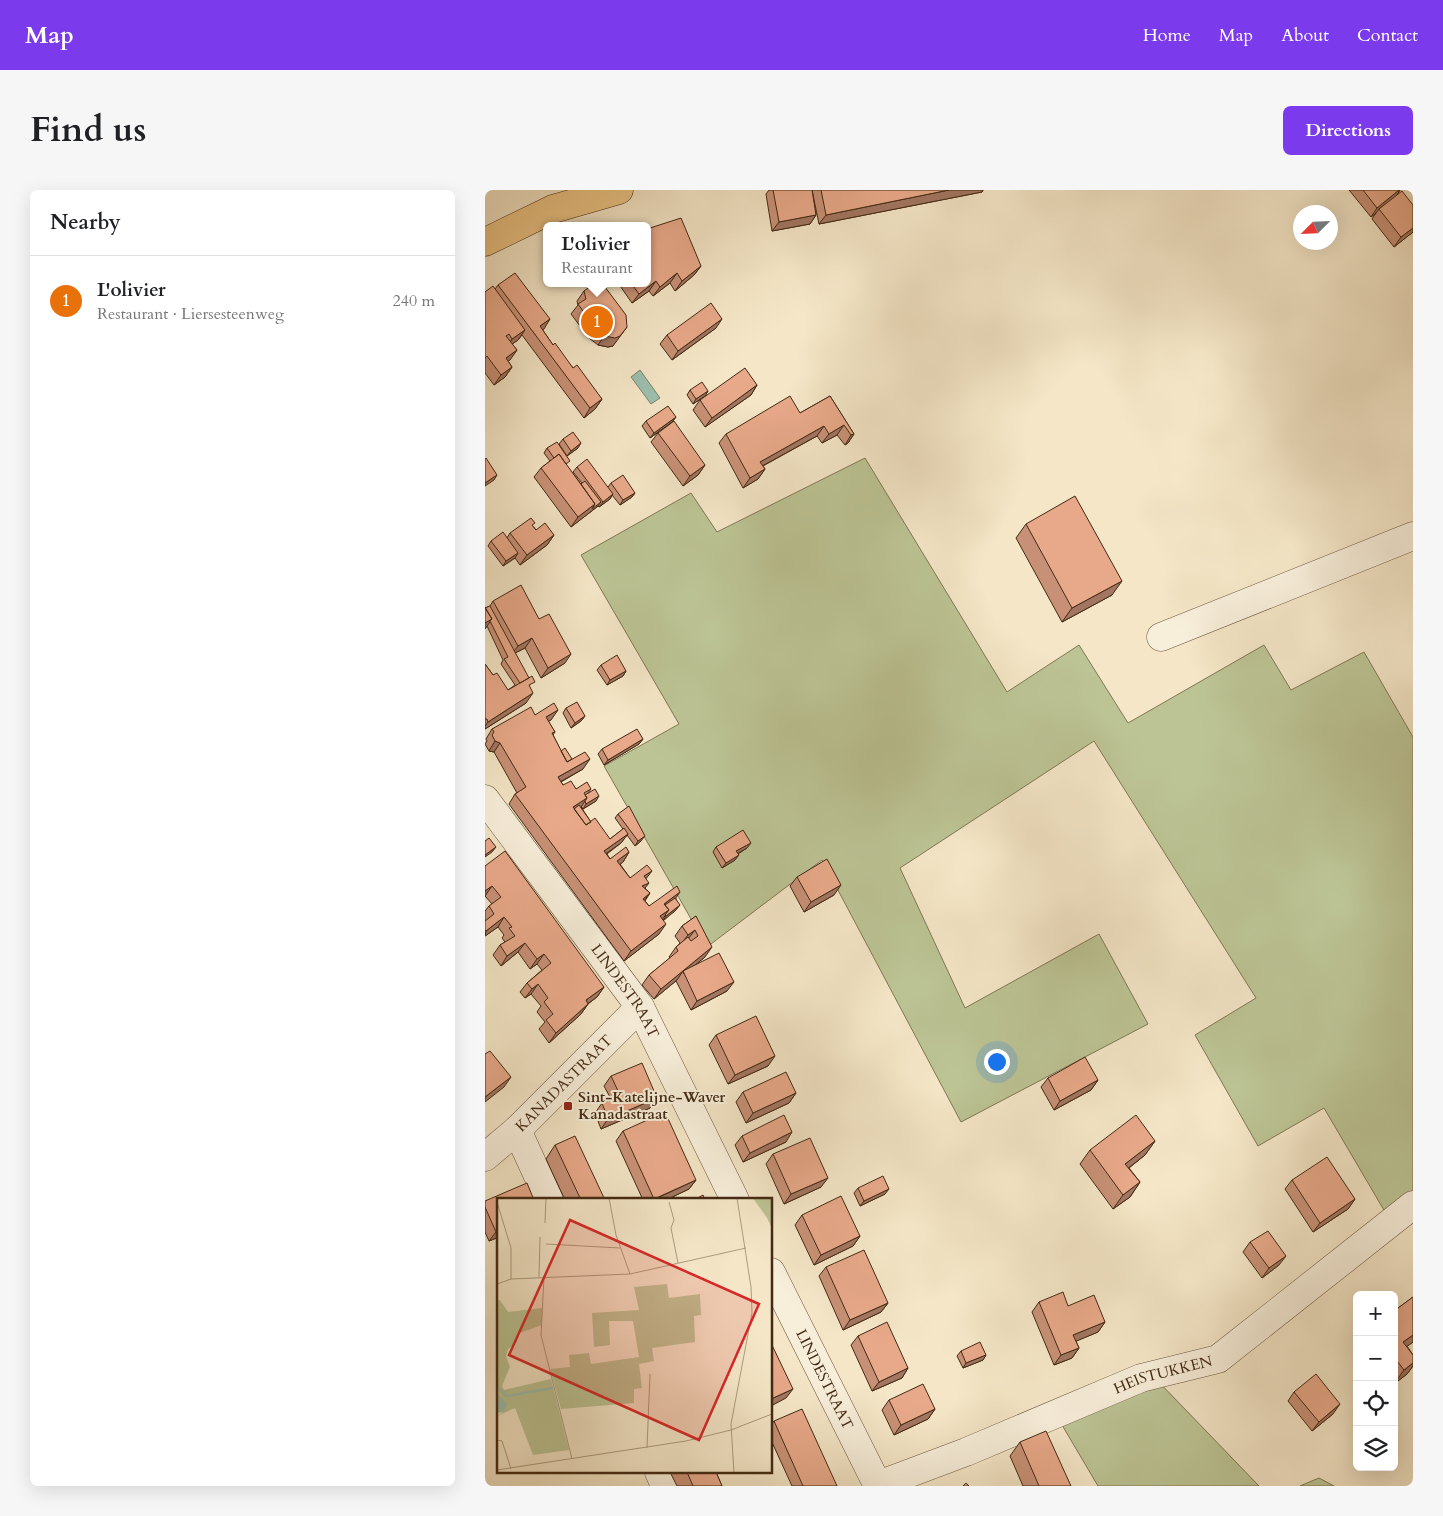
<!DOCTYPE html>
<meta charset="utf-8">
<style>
:root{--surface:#fff;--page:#f6f6f6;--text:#202124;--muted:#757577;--line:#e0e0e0;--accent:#7c3aed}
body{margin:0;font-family:Cardo,serif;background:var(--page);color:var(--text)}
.controls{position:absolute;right:15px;bottom:15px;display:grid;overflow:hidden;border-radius:8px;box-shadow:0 5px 20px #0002}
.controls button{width:45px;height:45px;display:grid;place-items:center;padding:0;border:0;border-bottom:1px solid var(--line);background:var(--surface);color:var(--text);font:25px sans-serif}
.compass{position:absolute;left:808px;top:15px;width:45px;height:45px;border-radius:50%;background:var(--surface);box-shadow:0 5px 20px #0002;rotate:246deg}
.you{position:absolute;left:511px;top:871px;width:18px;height:18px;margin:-12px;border:4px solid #fff;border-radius:50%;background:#1a73e8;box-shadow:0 0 0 8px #1a73e833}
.badge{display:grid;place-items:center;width:32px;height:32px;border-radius:50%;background:var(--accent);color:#fff;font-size:16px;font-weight:700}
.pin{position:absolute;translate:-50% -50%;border:2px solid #fff;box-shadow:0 1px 5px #0006}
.popup{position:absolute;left:58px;top:32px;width:108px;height:65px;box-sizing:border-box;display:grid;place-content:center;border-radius:8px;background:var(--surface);filter:drop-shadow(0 1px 4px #0005);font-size:16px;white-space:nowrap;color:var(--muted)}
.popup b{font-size:19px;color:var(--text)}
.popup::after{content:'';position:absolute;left:50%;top:100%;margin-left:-10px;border:10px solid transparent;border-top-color:var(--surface)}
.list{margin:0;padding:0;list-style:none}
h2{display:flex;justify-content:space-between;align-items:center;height:65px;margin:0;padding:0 20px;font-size:21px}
h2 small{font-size:16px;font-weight:400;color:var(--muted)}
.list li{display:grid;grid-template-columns:32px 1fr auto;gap:15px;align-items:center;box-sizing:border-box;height:90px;padding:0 20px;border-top:1px solid var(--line)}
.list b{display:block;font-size:19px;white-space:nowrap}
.list p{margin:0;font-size:16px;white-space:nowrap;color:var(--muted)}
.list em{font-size:16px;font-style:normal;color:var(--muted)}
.icon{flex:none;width:28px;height:28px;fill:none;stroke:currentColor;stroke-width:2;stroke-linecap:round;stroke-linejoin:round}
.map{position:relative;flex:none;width:928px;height:1296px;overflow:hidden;border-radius:8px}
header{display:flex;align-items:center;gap:30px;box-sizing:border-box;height:70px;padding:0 25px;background:var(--accent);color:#fff}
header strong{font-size:24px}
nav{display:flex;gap:28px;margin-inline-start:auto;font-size:18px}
.intro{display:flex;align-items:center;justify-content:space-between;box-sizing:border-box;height:120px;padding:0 30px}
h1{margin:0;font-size:35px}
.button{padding:12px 22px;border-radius:8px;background:var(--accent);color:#fff;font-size:18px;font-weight:700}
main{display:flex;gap:30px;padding:0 30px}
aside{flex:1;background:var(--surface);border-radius:8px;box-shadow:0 5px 20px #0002}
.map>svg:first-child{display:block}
.green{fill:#bcc495;stroke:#807754}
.water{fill:#9dc0af;stroke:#798471}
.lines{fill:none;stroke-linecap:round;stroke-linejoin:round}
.minor-casing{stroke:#6f5940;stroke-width:29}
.major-casing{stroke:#432a13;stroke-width:29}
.minor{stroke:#f8efdb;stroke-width:28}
.major{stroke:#eac384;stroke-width:28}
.wall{fill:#c89177;stroke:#432a13}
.shaded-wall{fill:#a27661;stroke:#432a13}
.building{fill:#e8a98a;stroke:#432a13}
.poi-dot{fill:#8f2418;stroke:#f8efdb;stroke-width:2}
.labels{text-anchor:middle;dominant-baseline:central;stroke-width:4;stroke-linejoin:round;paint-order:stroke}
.street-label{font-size:15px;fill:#432a13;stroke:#f8efdb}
.poi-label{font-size:15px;font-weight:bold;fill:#432a13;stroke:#f8efdb;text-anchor:start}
.inset-river{fill:none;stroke:#9dc0af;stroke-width:2.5}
.inset-road{fill:none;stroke:#ad9b7f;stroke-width:1}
.view{fill:#d62828;fill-opacity:0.15;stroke:#d62828;stroke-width:2.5}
.inset-edge{fill:none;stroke:#432a13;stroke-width:2.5}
</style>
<header>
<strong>Map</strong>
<nav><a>Home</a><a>Map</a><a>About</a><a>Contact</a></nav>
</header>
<div class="intro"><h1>Find us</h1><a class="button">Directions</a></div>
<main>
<aside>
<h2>Nearby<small></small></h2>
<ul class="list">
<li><span class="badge" style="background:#e8710a">1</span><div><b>L'olivier</b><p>Restaurant · Liersesteenweg</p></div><em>240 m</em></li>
</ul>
</aside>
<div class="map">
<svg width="928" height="1296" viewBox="0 0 928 1296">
<rect width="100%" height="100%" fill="#f4e6c7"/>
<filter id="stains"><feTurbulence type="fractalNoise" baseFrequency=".004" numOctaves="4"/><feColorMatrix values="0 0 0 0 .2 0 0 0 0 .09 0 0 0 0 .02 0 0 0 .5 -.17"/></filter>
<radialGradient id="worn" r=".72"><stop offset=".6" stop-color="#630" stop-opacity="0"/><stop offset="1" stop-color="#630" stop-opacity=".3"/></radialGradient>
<!-- green -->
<path class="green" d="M380,268L522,502L594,455L643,533L779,455L806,500L879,462L928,547V1007L903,1027L839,918L773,956L710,845L771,808L609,551L415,678L480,818L614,744L663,834L476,932L337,670L222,757L119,576L194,534L96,365L206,303L232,342Z
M670,1188L774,1296H613L574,1230Z
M834,1288L849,1296H815Z"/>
<!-- water -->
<path class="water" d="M155,180L175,208L166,214L146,187Z"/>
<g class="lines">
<!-- minor casing -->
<g class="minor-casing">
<g id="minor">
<path d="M676,447L928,346"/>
<path id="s1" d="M0,609L155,817L250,1010"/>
<path d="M32,940L64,1010"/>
<path id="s2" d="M0,967L32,940L155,817"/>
<path id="s3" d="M286,1082L393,1296"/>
<path d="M174,1282L180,1296"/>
<path id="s4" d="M393,1295L481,1262L656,1188L733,1169L928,1015"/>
</g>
</g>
<!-- major casing -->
<g class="major-casing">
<path id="major" d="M0,52L68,19L134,0"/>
</g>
<!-- minor -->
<use href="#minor" class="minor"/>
<!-- major -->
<use href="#major" class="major"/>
</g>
<!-- wall -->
<path class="wall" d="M284,0H327L331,25L325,34L287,41L281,4Z
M327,0H498L497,2L334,34Z
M864,0H915L913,4L928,15V42L909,57L887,29L891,23L886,27Z
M216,76L209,85L190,101L185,93L168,106L164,101L147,113L133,93H162Z
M13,95L65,129L57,139L68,155L88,178L117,209L110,219L99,228L37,145L33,150L27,154L32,160L23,171L27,177L20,187L9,195L0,183V102L10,99Z
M99,101L128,156L123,157L113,155L104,148L86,124L93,115L92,111Z
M231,138L187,170L175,154L182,145Z
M272,195L266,205L220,237L208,220L215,210Z
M205,200L223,201L220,206L208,214L202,205Z
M345,206L369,244L363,253L360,255L352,245L337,253L332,246L278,276L280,279L273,289L258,298L234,253L241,244L315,223Z
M191,227L187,232L165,248L157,236L161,231Z
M173,243L220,275L213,285L198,296L166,252Z
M78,249L93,258L82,266L74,254Z
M62,258L82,276L96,294L97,293L88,282L92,277L123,297L126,293L150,303L147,307L135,315L127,305L125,309L114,317L113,316L86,337L49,287L56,278L65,271L59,263Z
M541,334L627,405L577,432L531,348Z
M48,336L51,340L69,345L62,355L35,375L30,368L18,376L3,356L6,351L22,348L25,343Z
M8,411L80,473L56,488L40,458L30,463L45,498L41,513L0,539V474L8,485L23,500L30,495L16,474L18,470L2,436L0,418L5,416Z
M116,475L141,481L138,486L122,495L112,480Z
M81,518L100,526L96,531L86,538L78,523Z
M50,525L66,530L63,531L70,542L68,545L76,561L98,579L76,592L78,595L91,599H106L103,603L111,611L98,619L96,616V617L106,632L125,649L138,639L130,628L133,624L156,651L150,656L142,645L136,653L122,664L125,669L144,662L138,672L135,674L145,688L161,689L160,698L165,703L160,711L164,716L191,708V720L178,730L174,744L139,771L24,614L30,604L32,603L9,562L4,561L0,554L2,551L1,549L7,539Z
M158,549L154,554L119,575L113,564L117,559Z
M231,657L262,658L253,664L250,670L237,678L228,662Z
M0,676L119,797L112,807L103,814L96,824L64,853L54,839L60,832L52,822L56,816L46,804L40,808L35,802L42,793L57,780L52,774L45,779L33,762L16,776L8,765L15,755L20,752L17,748L19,745L13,737L0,746V721L4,716L7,714L0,706Z
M312,687L349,705L319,722L305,696Z
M211,726L220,767L209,776L242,801L206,820L191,791L192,790L169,809L157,795L164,785L185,768L184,767L191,757L195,753L190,746L197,736Z
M231,845L283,876L243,894L224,855Z
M126,886L165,918L116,939L110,923L117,913L126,909L119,896Z
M563,888L613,890L606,900L569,920L556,897Z
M258,902L311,903L304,913L261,933L251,912Z
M138,941L211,990L204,999L181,1010H158L131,951Z
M257,946L301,952L258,972L250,955Z
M670,951L660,965L644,978L655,992L645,1007L628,1019L595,974L605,960Z
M70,955L120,1010H80L61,969Z
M288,964L336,997L299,1014L281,974Z
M807,990L870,1009L863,1019L828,1042L800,999Z
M373,998L400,1004L375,1016L369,1003Z
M0,1011L14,1047L4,1051L0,1042Z
M317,1025L375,1046L368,1056L329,1075L310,1035Z
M765,1052L794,1075L777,1088L758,1062Z
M341,1077L403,1113L396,1122L358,1140L334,1086Z
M928,1107V1152L922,1156L928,1165V1176L922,1184L909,1194V1121Z
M554,1112L583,1116L620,1132L613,1142L591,1151L594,1158L587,1168L569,1175L547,1122Z
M373,1146L423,1178L417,1188L387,1201L366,1155Z
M476,1161L501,1165L498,1170L478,1178L472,1166Z
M809,1202L848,1224L827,1241L803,1211Z
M404,1210L450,1219L443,1229L409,1245L397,1220Z
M289,1231L352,1296H307L286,1250V1235Z
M535,1252L586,1296H538L525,1266Z
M185,1282H231L237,1296H192Z"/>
<!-- shaded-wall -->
<path class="shaded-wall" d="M464,0H498L497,2L334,34L341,25Z
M914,0H915L910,8L894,19L891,23L886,27L892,18Z
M331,25L325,34L287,41L294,32Z
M928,38V42L909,57L916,47Z
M216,76L209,85L190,101L197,91Z
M192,83L185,93L168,106L175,97Z
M171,91L164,101L147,113L154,104Z
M65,129L59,139L50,145L55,136Z
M237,129L231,138L187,170L193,161Z
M142,137L128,156L123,157L113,155L119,146Z
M40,140L33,150L20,159L27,149Z
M32,160L25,170L14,178L21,168Z
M27,177L20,187L9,195L16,185Z
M272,195L266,205L220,237L227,228Z
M223,201L220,206L208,214L211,209Z
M117,209L110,219L99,228L105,218Z
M191,227L187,232L165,248L169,243Z
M359,235L352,245L337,253L344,244Z
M339,236L332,246L268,281L275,272Z
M369,244L363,253L360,255L366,245Z
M96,253L93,258L82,266L86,261Z
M220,275L213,285L198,296L205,286Z
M280,279L273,289L258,298L265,288Z
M12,285L9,290L0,296V293Z
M150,303L147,307L135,315L138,310Z
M128,304L125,309L114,317L118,312Z
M116,312L112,317L86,337L93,327L110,314Z
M69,345L62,355L35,375L42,365Z
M33,363L30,368L18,376L21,371Z
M637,391L627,405L577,432L587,418Z
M7,429L0,439V433Z
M47,448L40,458L26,465L33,456Z
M86,464L80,473L56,488L63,478Z
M141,481L138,486L122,495L125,490Z
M48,503L41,513L0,539V536L3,532Z
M73,520L66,530L54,537L61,527Z
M100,526L96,531L86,538L90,533Z
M158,549L154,554L119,575L123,570Z
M10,551L15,553L9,562L4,561Z
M105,569L98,579L66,597L73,587Z
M114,606L111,611L98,619L101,614Z
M102,608L96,617L86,623L88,617Z
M143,644L136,653L112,670L119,661Z
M160,646L156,651L150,656L153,651Z
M266,653L262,658L248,666L251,661Z
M11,657L7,662L0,667V665Z
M144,662L138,672L126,681L132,671Z
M254,665L250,670L237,678L241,673Z
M167,681L160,690L159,686Z
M164,693L157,702V696Z
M356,695L349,705L319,722L326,712Z
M7,696L0,706V701Z
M195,702L188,712L177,720L179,714Z
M165,703L158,712V709Z
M195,715L191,720L178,731L181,726Z
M184,720L177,730L175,726Z
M19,727L13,737L0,746L1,741Z
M181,734L174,744L139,771L146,761Z
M210,740L203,749L196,754L203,745Z
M40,753L33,762L16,776L22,766Z
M227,757L220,767L199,784L198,781L192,790L169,809L176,799Z
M59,764L52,774L45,779L52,769Z
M249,792L242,801L206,820L212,811Z
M53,794L46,804L40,808L47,799Z
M119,797L112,807L94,820L101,810Z
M103,814L96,824L64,853L71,843Z
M290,866L283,876L243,894L250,885Z
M26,887L19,897L0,912V907Z
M613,890L606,900L569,920L575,911Z
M311,903L304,913L261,933L268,923Z
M172,908L165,918L116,939L123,929Z
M307,942L301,952L258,972L265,963Z
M670,951L660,965L631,988L640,974Z
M343,988L336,997L299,1014L306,1004Z
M211,990L204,999L181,1010H168Z
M655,992L645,1007L628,1019L638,1005Z
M404,999L400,1004L375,1016L379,1011Z
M870,1009L863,1019L828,1042L835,1033Z
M14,1040V1047L4,1051L11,1042Z
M375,1046L368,1056L329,1075L336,1065Z
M801,1066L794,1075L777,1088L784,1078Z
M403,1113L396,1122L358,1140L365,1130Z
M620,1132L613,1142L582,1155L588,1145Z
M928,1145V1152L909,1166L918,1152Z
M594,1158L587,1168L569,1175L576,1165Z
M501,1165L498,1170L478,1178L481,1173Z
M928,1173V1176L922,1184L909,1194L919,1180Z
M423,1178L417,1188L387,1201L394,1192Z
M308,1199L301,1208L286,1216V1209Z
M855,1214L848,1224L827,1241L834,1232Z
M450,1219L443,1229L409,1245L416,1235Z"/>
<!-- building -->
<path class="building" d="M288,0H327L331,25L294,32Z
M336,0H464L341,25Z
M878,0H914L892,18Z
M917,1L928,15V38L916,47L894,19Z
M196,28L216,76L197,91L192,83L175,97L171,91L154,104L146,93H162V39Z
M30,83L65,129L55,136L68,155L70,153L88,178L92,175L117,209L105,218L13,95Z
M110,93H117L141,125L142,137L135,146L130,148L119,146L111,139L93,114L101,109L99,101Z
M8,96L40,140L27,149L24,144L21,146L32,160L21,168L27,177L16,185L2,166L0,168V102Z
M226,113L237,129L193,161L182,145Z
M260,178L272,195L227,228L215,210Z
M217,192L223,201L211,209L205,200Z
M305,206L315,223L345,206L369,244L366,245L359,235L344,244L339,236L275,272L280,279L265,288L241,244Z
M183,216L191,227L169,243L161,231Z
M189,231L220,275L205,286L173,243Z
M88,242L96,253L86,261L78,249Z
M72,252L85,271L81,274L74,264L69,268L62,258Z
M74,264L110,314L93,327L56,278Z
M1,268L12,285L0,293V269Z
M102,269L128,304L118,312L92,277Z
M138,285L150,303L138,310L126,293Z
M100,291L116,312L107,319L110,314L96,294Z
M590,306L637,391L587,418L541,334Z
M46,328L50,333L47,335L51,340L60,333L69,345L42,365L25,343Z
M18,342L33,363L21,371L6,351Z
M36,395L54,429L64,424L86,464L63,478L47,448L33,456L8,411Z
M5,416L44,488L35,493L19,469L23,467L5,431L7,429L0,418Z
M0,417L7,429L0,433Z
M132,465L141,481L125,490L116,475Z
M0,474L8,485L12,483L23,500L47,486L50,492L44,495L48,503L3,532L2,529H0Z
M92,512L100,526L90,533L81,518Z
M69,513L73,520L61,527L70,542L67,543L82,572L100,562L105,569L73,587L78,595L86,591L91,599L102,592L106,599L99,603L102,608L88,617L101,635L110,628L125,649L139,638L143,644L119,661L125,669L141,657L144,662L132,671L145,688L162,675L167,681L159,686L164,693L157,696L165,703L158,709L164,716L192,696L195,702L179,714L184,720L175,726L181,734L146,761L30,604L41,597L15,553L10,551L7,545L9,542L7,539L46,517L50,525Z
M152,539L158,549L123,570L117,559Z
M80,558L87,569L82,572L76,561Z
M110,599L114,606L101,614L100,611L102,608L100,605Z
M94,615L106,632L101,635L89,619Z
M144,616L160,646L153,651L133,624Z
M258,640L266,653L251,661L254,665L241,673L231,657Z
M4,648L11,657L0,665V651Z
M20,661L119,797L101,810L103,814L71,843L61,830L68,824L59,812L63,808L53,794L47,799L42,793L66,773L59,764L52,769L40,753L22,766L15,755L30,746L24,738L27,737L19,727L1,741L0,740V731L9,724L4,716L16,707L7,696L0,701V676Z
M342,669L356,695L326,712L312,687Z
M190,708L195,715L181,726L180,725L184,720L180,715Z
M211,726L227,757L176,799L164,785L193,761L191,757L203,747L206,751L213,746L210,740L203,745L197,736Z
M234,763L249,792L212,811L198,781Z
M271,826L290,866L250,885L231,845Z
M5,861L26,887L0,907V864Z
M600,867L613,890L575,911L563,888Z
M157,873L172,908L123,929L117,913L135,905L126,886Z
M301,882L311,903L268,923L258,902Z
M180,922L211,990L169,1009L138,941Z
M299,925L307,942L265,963L257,946Z
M651,925L670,951L640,974L655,992L638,1005L605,960Z
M90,946L120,1010H96L70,955Z
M325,948L343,988L306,1004L288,964Z
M842,967L870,1009L835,1033L807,990Z
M398,986L404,999L379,1011L373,998Z
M42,993L49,1010H14V1040L11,1042L0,1017V1011Z
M218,1005L220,1010H209Z
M356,1006L375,1046L336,1065L317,1025Z
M783,1041L801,1066L784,1078L765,1052Z
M379,1060L403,1113L365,1130L341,1077Z
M578,1102L583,1116L609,1105L620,1132L588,1145L594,1158L576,1165L554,1112Z
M928,1107V1145L918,1152L928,1165V1173L919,1180L909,1167V1121Z
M402,1132L423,1178L394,1192L373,1146Z
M495,1152L501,1165L481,1173L476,1161Z
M286,1153L308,1199L286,1209Z
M831,1184L855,1214L834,1232L809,1202Z
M438,1194L450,1219L416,1235L404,1210Z
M317,1219L352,1296H318L289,1231Z
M561,1241L586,1296H554L535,1252Z
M202,1282H231L237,1296H208Z
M481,1293L484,1296H478Z"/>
<!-- markers -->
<rect class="poi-dot" x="78" y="911" width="10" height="10" rx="2.5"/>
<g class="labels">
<!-- street labels -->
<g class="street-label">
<text stroke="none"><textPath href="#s1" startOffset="238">LINDESTRAAT</textPath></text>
<text stroke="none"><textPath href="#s2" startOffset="108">KANADASTRAAT</textPath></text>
<text stroke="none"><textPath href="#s4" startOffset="306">HEISTUKKEN</textPath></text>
<text stroke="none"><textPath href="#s3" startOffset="120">LINDESTRAAT</textPath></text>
</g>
<!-- poi labels -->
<g class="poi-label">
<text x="93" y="907">Sint-Katelijne-Waver<tspan x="93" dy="17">Kanadastraat</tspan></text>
</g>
</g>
<!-- overview -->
<g transform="translate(12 1008)">
<rect width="275" height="275" fill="#f4e6c7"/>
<path d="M256,0L275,1V30L270,20ZM170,86L172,100L203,96L204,117L197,118L198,144L155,150L157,163L142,166L145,190L137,191V205L64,211L53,171L73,169L72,157L92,155L94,166L142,159L136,123H112L113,147L97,149L95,115L142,112L137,89ZM3,102L11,114L45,110V127L20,136V144L11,151L9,158L13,169L5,188L7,192L54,181L72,252L36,257L18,210L0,218L6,214L9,206L0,195V103Z" fill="#bcc495"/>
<path d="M0,195L10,206L6,214L0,215Z" fill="#9dc0af"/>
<path class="inset-river" d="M0,189L9,198L56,190"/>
<path class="inset-road" d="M112,0L119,37L133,76M0,4L14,50V81M172,4L177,22L174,30L181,65M48,25L49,0M49,46L123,50M42,79L43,39M47,79L44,137L75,261M0,86L14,81L133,76L249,50M0,242L5,243L14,271M150,250L153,176M0,272L189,243L234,232L275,216M237,275L234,226L255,115L254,89L240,0"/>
<path class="view" d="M73,22L262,106L202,242L12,157Z"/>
<rect width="275" height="275" class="inset-edge"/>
</g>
<rect width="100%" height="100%" filter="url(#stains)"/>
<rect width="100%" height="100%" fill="url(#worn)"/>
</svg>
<div class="controls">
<button>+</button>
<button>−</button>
<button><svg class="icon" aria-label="locate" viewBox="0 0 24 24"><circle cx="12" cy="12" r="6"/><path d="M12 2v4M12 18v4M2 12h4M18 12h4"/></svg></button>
<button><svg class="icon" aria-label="layers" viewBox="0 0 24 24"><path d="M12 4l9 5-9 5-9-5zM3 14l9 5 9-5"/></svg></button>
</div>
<svg class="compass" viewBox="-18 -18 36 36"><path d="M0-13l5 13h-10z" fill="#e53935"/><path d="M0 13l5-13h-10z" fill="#757577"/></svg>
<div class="you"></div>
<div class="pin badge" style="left:112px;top:132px;background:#e8710a">1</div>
<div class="popup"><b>L'olivier</b>Restaurant</div>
</div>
</main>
